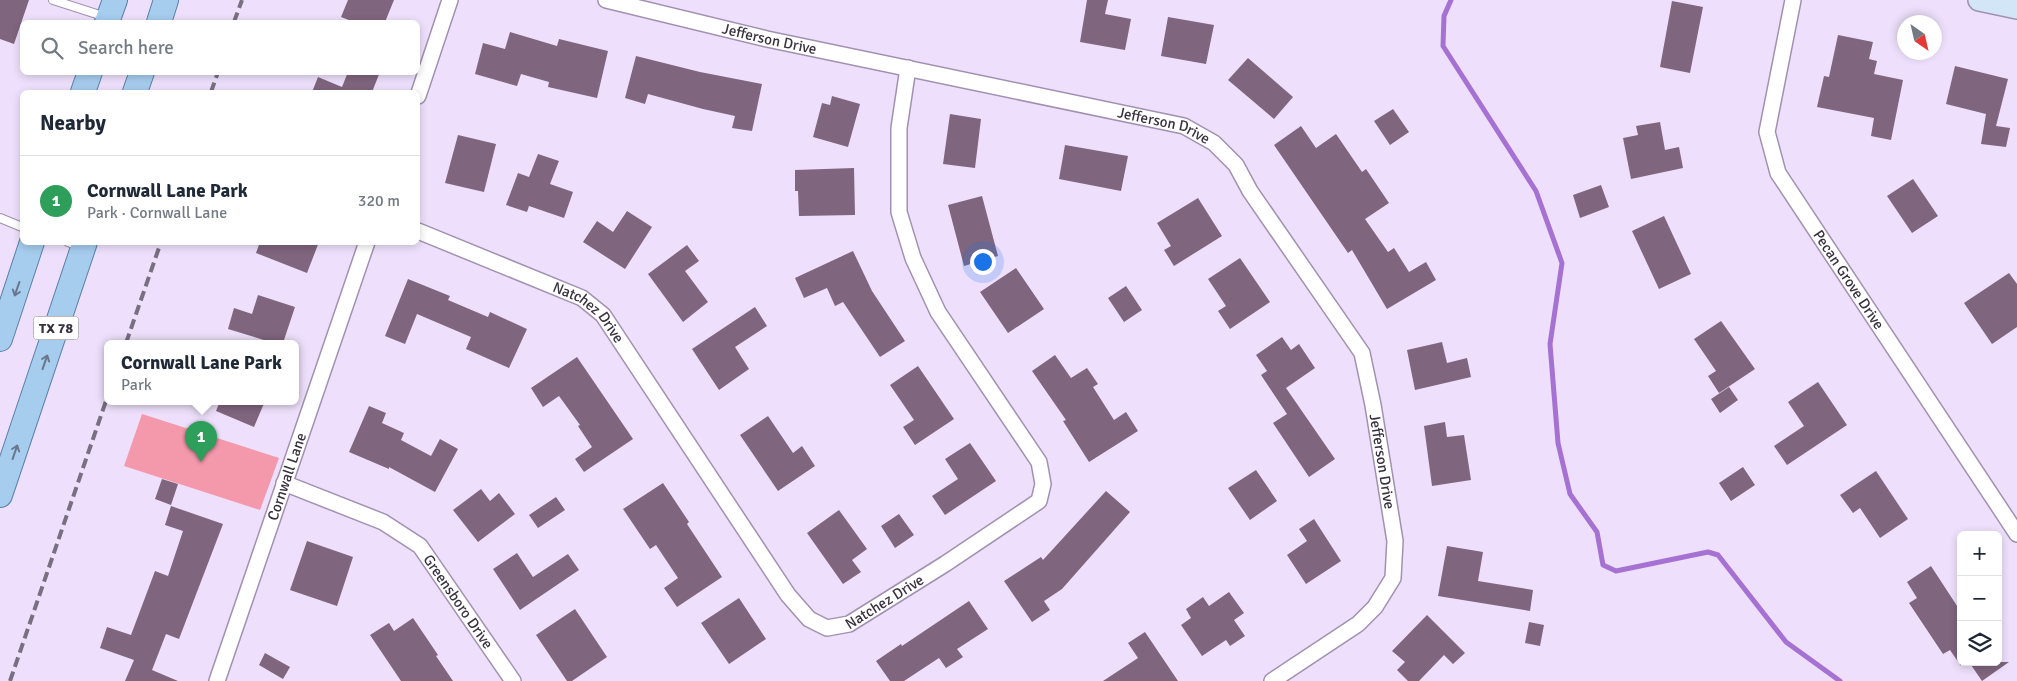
<!DOCTYPE html>
<meta charset="utf-8">
<style>
:root{--surface:#fff;--page:#f2f2f3;--text:#1f2937;--muted:#747a83;--line:#e0e1e3;--accent:#db2777}
body{margin:0;font-family:Signika,sans-serif;background:var(--page);color:var(--text)}
.controls{position:absolute;right:15px;bottom:15px;display:grid;overflow:hidden;border-radius:8px;box-shadow:0 2px 8px #0003}
.controls button{width:45px;height:45px;display:grid;place-items:center;padding:0;border:0;border-bottom:1px solid var(--line);background:var(--surface);color:var(--text);font:25px sans-serif}
.compass{position:absolute;left:1897px;top:15px;width:45px;height:45px;border-radius:50%;background:var(--surface);box-shadow:0 2px 8px #0003;rotate:146deg}
.you{position:absolute;left:982px;top:261px;width:18px;height:18px;margin:-12px;border:4px solid #fff;border-radius:50%;background:#1a73e8;box-shadow:0 0 0 8px #1a73e833}
.badge{display:grid;place-items:center;width:32px;height:32px;border-radius:50%;background:var(--accent);color:#fff;font-size:16px;font-weight:700}
.pin{position:absolute;translate:-50% -41px;filter:drop-shadow(0 1px 2px #0008)}
.pin::after{content:'';position:absolute;top:26px;width:18px;height:15px;background:inherit;clip-path:polygon(0 0,100% 0,50% 100%)}
.popup{position:absolute;left:104px;top:340px;width:195px;height:65px;box-sizing:border-box;display:grid;place-content:center;border-radius:8px;background:var(--surface);filter:drop-shadow(0 1px 4px #0005);font-size:16px;white-space:nowrap;color:var(--muted)}
.popup b{font-size:19px;color:var(--text)}
.popup::after{content:'';position:absolute;left:50%;top:100%;margin-left:-10px;border:10px solid transparent;border-top-color:var(--surface)}
.list{margin:0;padding:0;list-style:none}
h2{display:flex;justify-content:space-between;align-items:center;height:65px;margin:0;padding:0 20px;font-size:21px}
h2 small{font-size:16px;font-weight:400;color:var(--muted)}
.list li{display:grid;grid-template-columns:32px 1fr auto;gap:15px;align-items:center;box-sizing:border-box;height:90px;padding:0 20px;border-top:1px solid var(--line)}
.list b{display:block;font-size:19px;white-space:nowrap}
.list p{margin:0;font-size:16px;white-space:nowrap;color:var(--muted)}
.list em{font-size:16px;font-style:normal;color:var(--muted)}
.icon{flex:none;width:28px;height:28px;fill:none;stroke:currentColor;stroke-width:2;stroke-linecap:round;stroke-linejoin:round}
.map{position:relative;flex:none;width:2017px;height:681px;overflow:hidden}
.search{position:absolute;background:var(--surface);box-shadow:0 2px 8px #0003;left:20px;top:20px;width:400px;height:55px;display:flex;align-items:center;gap:12px;box-sizing:border-box;padding:0 18px;border-radius:8px;color:var(--muted);font-size:19px}
.panel{position:absolute;background:var(--surface);box-shadow:0 2px 8px #0003;left:20px;top:90px;width:400px;height:155px;border-radius:8px}
.map>svg:first-child{display:block}
.green{fill:#f399ab}
.lines{fill:none;stroke-linecap:round;stroke-linejoin:round}
.stream{stroke:#a571d2;stroke-width:5}
.building{fill:#7f657e}
.service-casing{stroke:#a191b1;stroke-width:10}
.minor-casing{stroke:#a191b1;stroke-width:18}
.secondary-casing{stroke:#a191b1;stroke-width:24}
.primary-casing{stroke:#5980a9;stroke-width:26}
.service{stroke:#fff;stroke-width:8}
.minor{stroke:#fff;stroke-width:15}
.secondary{stroke:#d3e6f7;stroke-width:21}
.primary{stroke:#a6ccee;stroke-width:24}
.rail{stroke:#786f81;stroke-width:4;stroke-dasharray:10 5;stroke-linecap:butt}
.oneway{stroke:#69778d}
.labels{text-anchor:middle;dominant-baseline:central;stroke-width:5;stroke-linejoin:round;paint-order:stroke}
.shield{fill:#fff;stroke:#736f78;stroke-width:1}
.shield-label{font-size:14px;font-weight:bold;fill:#37313e}
.street-label{font-size:15px;fill:#37313e;stroke:#fff}
</style>
<div class="map">
<svg width="2017" height="681" viewBox="0 0 2017 681">
<rect width="100%" height="100%" fill="#eee0fc"/>
<!-- green -->
<path class="green" d="M142,414L279,458L260,510L124,466Z"/>
<g class="lines">
<!-- stream -->
<path class="stream" d="M1451,0L1444,16L1443,46L1536,191L1562,263L1550,344L1558,443L1570,494L1597,532L1603,565L1616,571L1708,552L1718,555L1786,642L1840,681"/>
</g>
<!-- building -->
<path class="building" d="M0,0H29L14,44L0,39Z
M348,0H394L385,22H354L341,17Z
M1087,0H1108L1105,14L1131,19L1125,50L1080,42Z
M1672,1L1703,7L1690,73L1660,67Z
M1168,17L1214,25L1206,64L1161,56Z
M510,32L557,46L559,39L608,51L597,98L548,87L549,82L521,74L517,86L475,74L483,43L505,49Z
M1838,35L1873,42L1869,59L1877,61L1874,74L1903,80L1891,140L1871,136L1874,118L1817,107L1824,76L1829,77Z
M636,56L700,72L762,84L752,131L732,128L735,116L703,109L648,94L645,104L625,98Z
M1248,58L1293,97L1274,119L1228,80Z
M1955,66L2008,79L1996,126L2010,128L2006,147L1981,144L1986,114L1946,104Z
M348,72H380L372,92H312L318,77L342,87Z
M832,96L860,104L848,147L813,137L822,103L830,105Z
M1393,109L1409,132L1390,145L1374,121Z
M950,114L981,119L975,168L943,164Z
M1660,122L1665,150L1679,147L1683,168L1631,179L1623,138L1638,135L1636,126Z
M1301,126L1316,148L1336,134L1362,172L1366,169L1389,203L1365,219L1388,252L1394,248L1409,272L1426,262L1436,280L1387,309L1352,250L1348,253L1274,145Z
M458,135L496,144L484,192L445,183Z
M1065,145L1128,156L1121,191L1059,179Z
M538,154L559,161L550,184L573,192L564,218L529,206L527,212L506,205L518,173L529,177Z
M854,168L855,215L799,216L798,191H795V170Z
M1913,179L1938,216L1912,233L1887,196Z
M1601,185L1609,207L1580,218L1573,195Z
M982,196L998,256L964,266L948,205Z
M1198,198L1222,236L1174,266L1164,250L1171,246L1157,223Z
M627,211L652,227L625,269L583,242L597,221L613,232Z
M1664,216L1691,274L1659,289L1632,231Z
M260,242H319L307,273L256,253Z
M687,245L699,261L685,271L708,302L683,322L648,274Z
M853,251L872,291L905,341L880,357L843,302L835,306L827,288L804,298L795,278Z
M1240,258L1270,302L1230,329L1218,311L1226,306L1208,279Z
M1016,268L1044,309L1008,333L980,292Z
M2009,273L2017,284V327L1992,344L1964,303Z
M408,279L450,296L448,300L488,317L490,312L527,329L509,368L466,349L471,337L417,314L405,344L385,336Z
M1126,286L1142,310L1124,322L1108,298Z
M258,295L295,307L283,343H274L228,329L234,308L252,314Z
M755,307L767,326L735,347L749,369L719,390L692,349Z
M1721,321L1755,369L1719,393L1708,376L1716,371L1694,339Z
M1282,337L1291,350L1299,344L1315,368L1286,388L1335,459L1309,477L1273,423L1287,414L1261,375L1267,371L1256,355Z
M1442,342L1447,363L1467,358L1471,377L1415,390L1407,350Z
M1055,355L1071,378L1087,368L1098,384L1093,387L1114,420L1126,412L1138,431L1089,462L1063,421L1066,420L1032,371Z
M577,357L633,439L584,472L575,459L592,447L578,426L580,425L559,396L543,407L531,388Z
M918,366L954,419L915,445L903,427L914,420L890,385Z
M1818,382L1847,425L1787,465L1774,446L1804,426L1788,402Z
M1729,387L1738,400L1720,413L1711,399Z
M220,401H265L254,427L216,411Z
M369,406L386,413L382,423L404,433L401,440L431,456L440,439L458,449L435,492L389,467V469L349,452Z
M768,416L793,453L802,446L815,466L778,491L740,435Z
M1445,422L1447,437L1464,435L1471,480L1432,486L1424,426Z
M970,443L996,481L945,515L932,496L958,479L945,459Z
M1743,467L1755,485L1731,501L1719,483Z
M1256,470L1277,501L1250,520L1228,488Z
M1876,471L1908,519L1880,538L1860,508L1853,513L1840,495Z
M162,479L178,484L171,505L155,499Z
M663,483L689,522L687,524L722,577L677,607L664,588L678,578L656,545L650,549L623,509Z
M481,489L490,501L499,493L515,514L478,542L453,510Z
M1106,491L1130,512L1062,589L1044,601L1050,610L1032,622L1004,581L1041,557L1043,560Z
M556,497L565,510L538,528L529,515Z
M171,506L223,524L179,639L166,634L152,670L178,681H125L134,660L100,648L107,627L131,635L155,571L168,576L183,531L165,525Z
M839,510L867,549L852,560L861,572L843,584L807,533Z
M899,514L914,535L895,548L881,526Z
M1314,519L1341,561L1306,584L1287,555L1307,541L1299,529Z
M307,541L353,557L337,606L290,590Z
M1447,546L1483,552L1478,581L1533,590L1530,611L1438,596Z
M517,553L533,577L568,554L579,570L520,610L493,569Z
M1931,566L1961,612V666L1950,650L1943,654L1909,603L1917,598L1907,582Z
M1229,592L1244,613L1234,620L1245,636L1230,646L1226,640L1202,656L1181,625L1191,618L1186,609L1203,597L1209,606Z
M739,598L766,639L729,664L701,623Z
M969,601L988,629L957,649L963,657L946,668L939,658L904,681H890L876,661L901,644L902,646Z
M575,609L607,657L572,681H567L536,635Z
M1427,615L1465,653L1453,664L1444,655L1419,681H1408L1397,670L1405,662L1392,651Z
M413,618L438,655L436,656L453,681H401L370,635L389,623L394,631Z
M1529,622L1544,625L1540,646L1525,643Z
M1145,632L1178,681H1103L1138,658L1128,643Z
M265,653L290,667L283,679L259,665Z
M1969,662H2009L1982,681Z"/>
<g class="lines">
<!-- service casing -->
<g class="service-casing">
<path id="service" d="M53,0L106,17
M0,218L22,227
M68,242L82,247"/>
</g>
<!-- minor casing -->
<g class="minor-casing">
<g id="minor">
<path id="s1" d="M606,0L767,39L1184,126L1214,143L1236,165L1250,191L1362,353L1373,405L1395,541L1393,578L1375,607L1358,624L1272,681"/>
<path id="s2" d="M1793,0L1767,132L1778,173L2017,534"/>
<path d="M418,96L450,0"/>
<path id="s3" d="M418,231L582,298L603,315L788,595L809,619L827,628L849,624L945,564L1039,501L1043,484L1039,462L938,312L913,258L899,212V128L908,68"/>
<path id="s4" d="M284,483L383,522L420,546L513,681"/>
<path id="s5" d="M217,681L367,242"/>
</g>
</g>
<!-- secondary casing -->
<g class="secondary-casing">
<path id="secondary" d="M1979,0L2017,8"/>
</g>
<!-- primary casing -->
<g class="primary-casing">
<path id="primary" d="M107,22L115,0
M159,22L166,0
M83,92L90,72
M135,92L142,72
M0,339L32,242
M0,495L85,242"/>
</g>
<!-- service -->
<use href="#service" class="service"/>
<!-- minor -->
<use href="#minor" class="minor"/>
<!-- secondary -->
<use href="#secondary" class="secondary"/>
<!-- primary -->
<use href="#primary" class="primary"/>
<!-- rail -->
<path class="rail" d="M234,22L242,0
M211,92L218,72
M126,343L161,242
M10,681L107,398"/>
</g>
<!-- one-way arrows -->
<defs><path id="oneway-shaft" d="M-6 0H5M1.5-3L5.5 0L1.5 3" fill="none" stroke-width="1.6" stroke-linecap="round" stroke-linejoin="round" transform="scale(1.25)"/></defs>
<g class="oneway">
<use href="#oneway-shaft" transform="translate(17 289) rotate(109)"/>
<use href="#oneway-shaft" transform="translate(45 362) rotate(-71)"/>
<use href="#oneway-shaft" transform="translate(15 452) rotate(-71)"/>
</g>
<g class="labels">
<!-- shield labels -->
<rect class="shield" x="33.5" y="316.5" width="45" height="23" rx="4"/>
<g class="shield-label">
<text x="56" y="328">TX 78</text>
</g>
<!-- street labels -->
<g class="street-label">
<text stroke="none"><textPath href="#s1" startOffset="168">Jefferson Drive</textPath></text>
<text stroke="none"><textPath href="#s1" startOffset="572">Jefferson Drive</textPath></text>
<text stroke="none"><textPath href="#s2" startOffset="305">Pecan Grove Drive</textPath></text>
<text stroke="none"><textPath href="#s3" startOffset="191">Natchez Drive</textPath></text>
<text stroke="none"><textPath href="#s1" startOffset="994">Jefferson Drive</textPath></text>
<text stroke="none"><textPath href="#s5" startOffset="216">Cornwall Lane</textPath></text>
<text stroke="none"><textPath href="#s3" startOffset="656">Natchez Drive</textPath></text>
<text stroke="none"><textPath href="#s4" startOffset="218">Greensboro Drive</textPath></text>
</g>
</g>
</svg>
<div class="controls">
<button>+</button>
<button>−</button>
<button><svg class="icon" aria-label="layers" viewBox="0 0 24 24"><path d="M12 4l9 5-9 5-9-5zM3 14l9 5 9-5"/></svg></button>
</div>
<svg class="compass" viewBox="-18 -18 36 36"><path d="M0-13l5 13h-10z" fill="#e53935"/><path d="M0 13l5-13h-10z" fill="#747a83"/></svg>
<div class="you"></div>
<div class="pin badge" style="left:201px;top:462px;background:#2e9e5b">1</div>
<div class="popup"><b>Cornwall Lane Park</b>Park</div>
<div class="search"><svg class="icon" aria-label="search" viewBox="0 0 24 24"><circle cx="10" cy="10" r="6"/><path d="M15 15l6 6"/></svg>Search here</div>
<section class="panel">
<h2>Nearby<small></small></h2>
<ul class="list">
<li><span class="badge" style="background:#2e9e5b">1</span><div><b>Cornwall Lane Park</b><p>Park · Cornwall Lane</p></div><em>320 m</em></li>
</ul>
</section>
</div>
